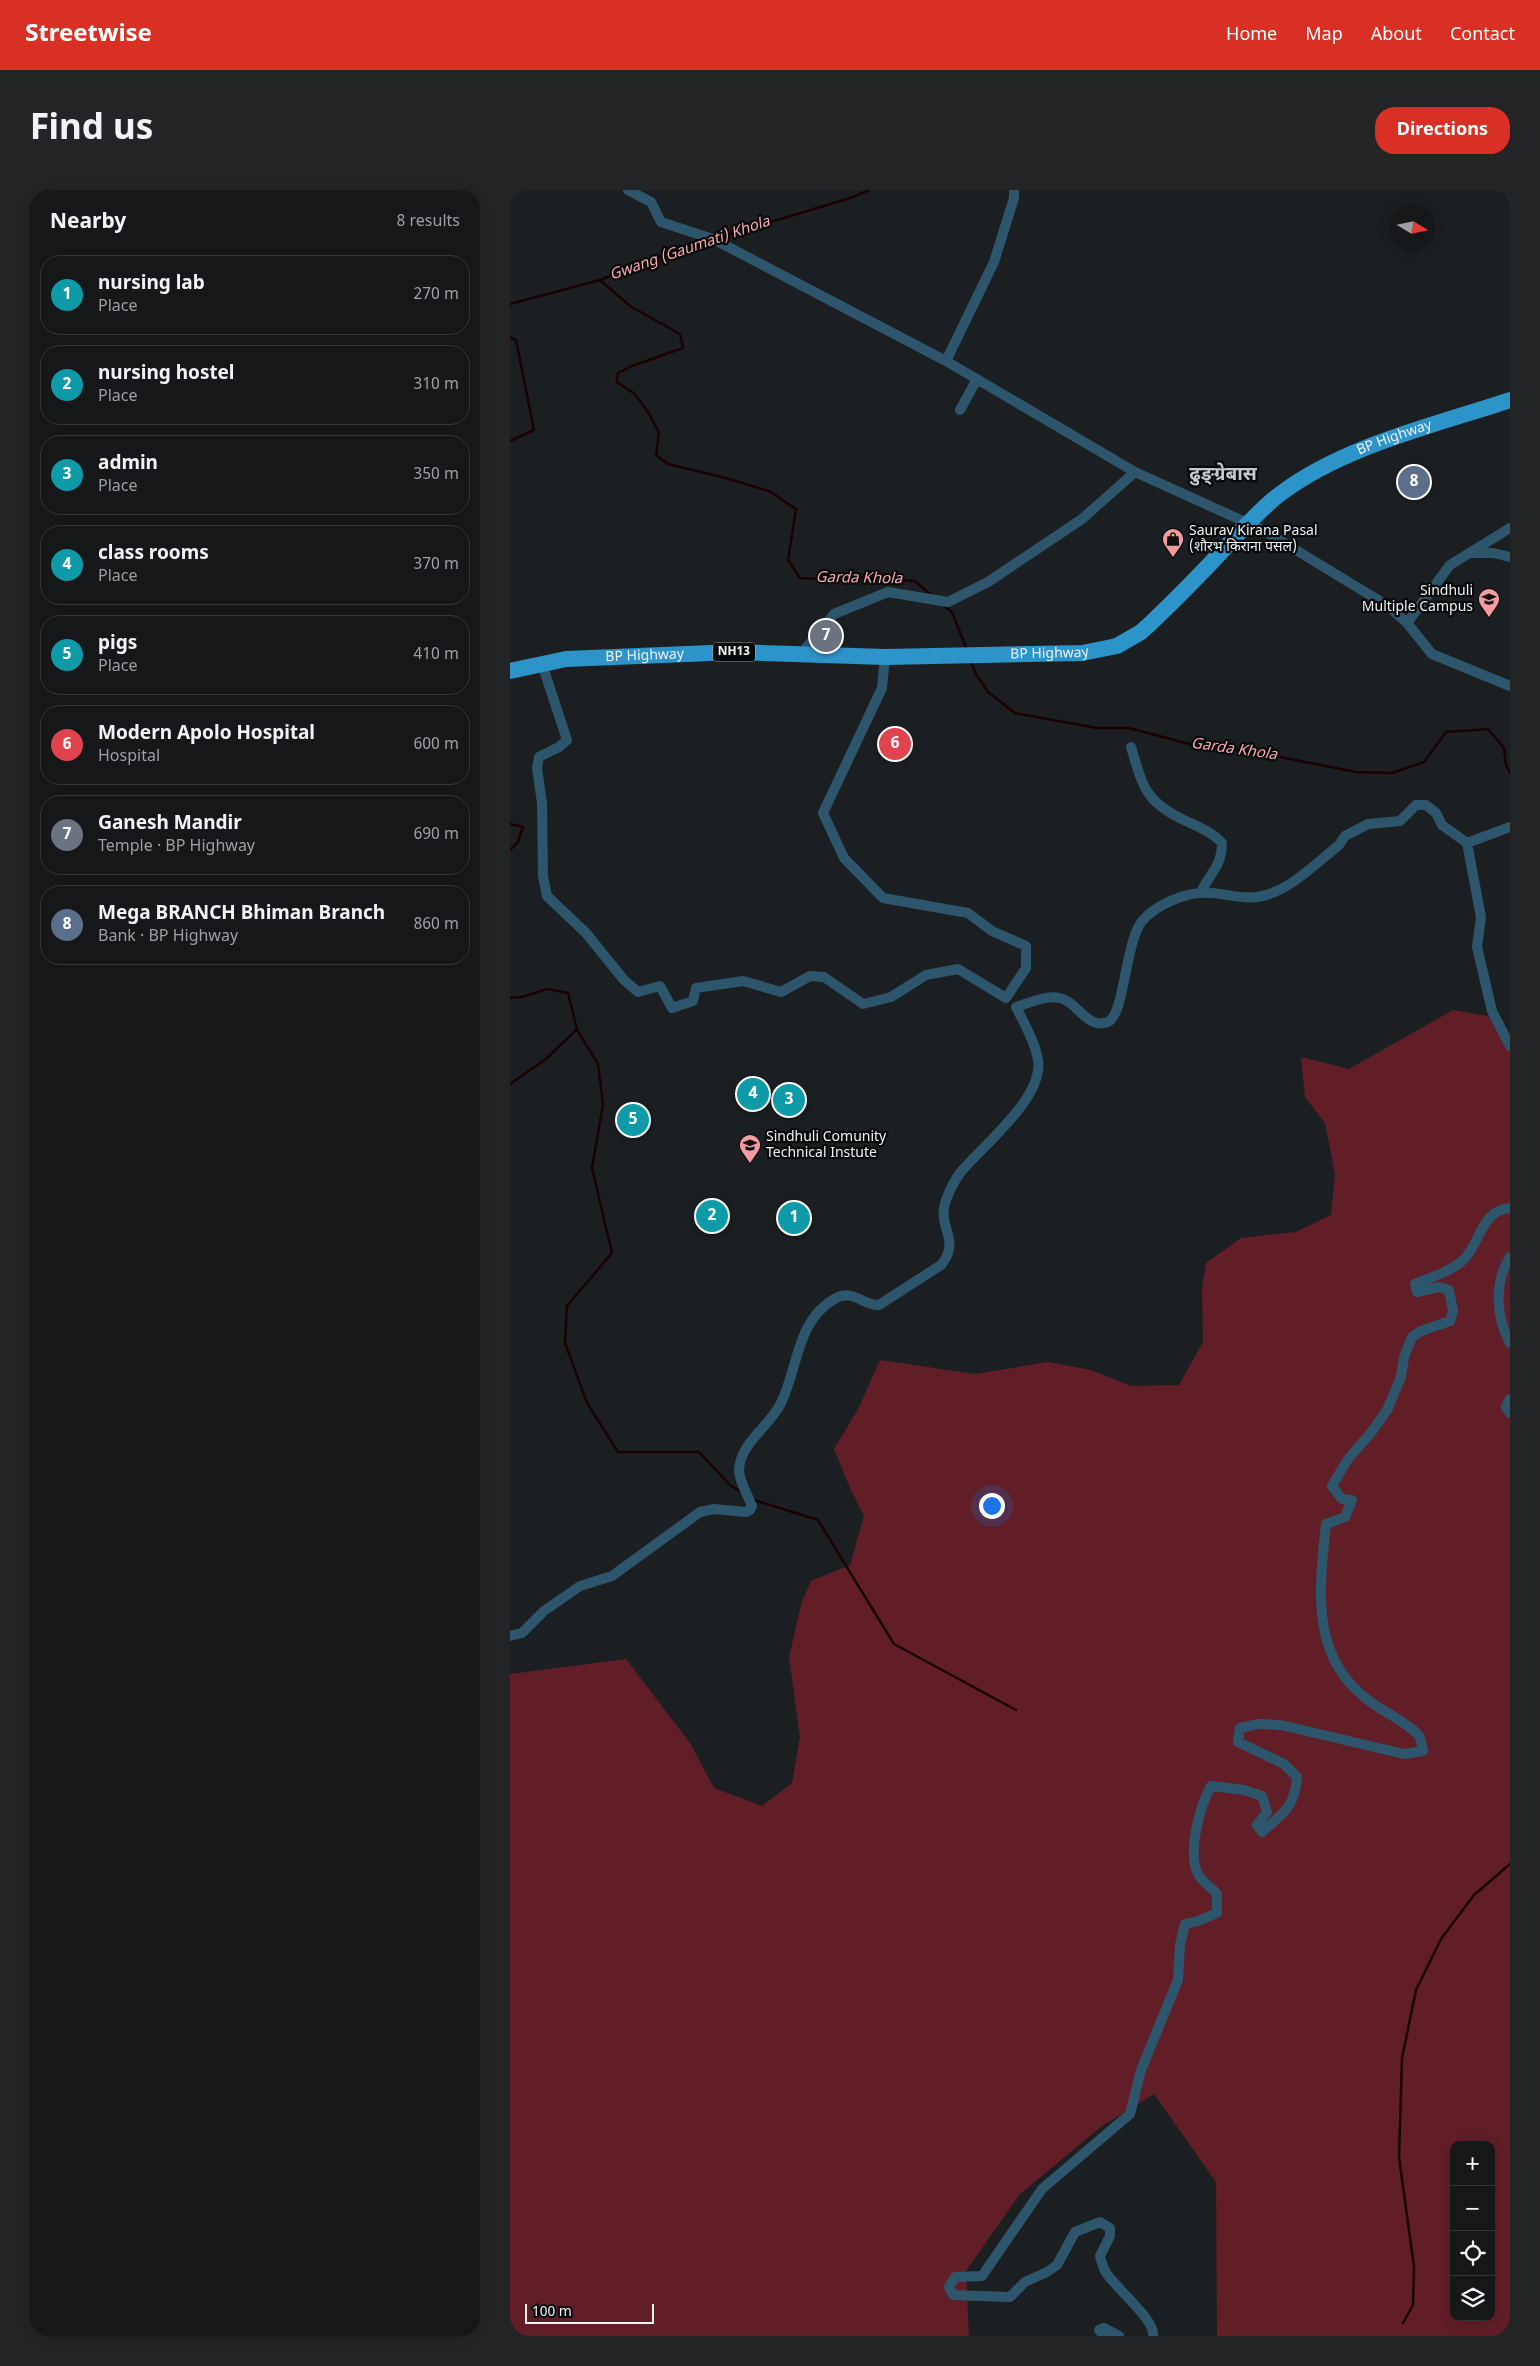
<!DOCTYPE html>
<meta charset="utf-8">
<style>
:root{--surface:#151719;--page:#222426;--text:#f1f3f6;--muted:#9d9fa2;--line:#343638;--accent:#d93025}
body{margin:0;font-family:Georgia,"Noto Sans Devanagari",serif;background:var(--page);color:var(--text)}
.controls{position:absolute;right:15px;bottom:15px;display:grid;overflow:hidden;border-radius:10px;box-shadow:0 2px 12px #0003}
.controls button{width:45px;height:45px;display:grid;place-items:center;padding:0;border:0;border-bottom:1px solid var(--line);background:var(--surface);color:var(--text);font:25px sans-serif}
.compass{position:absolute;left:880px;top:15px;width:45px;height:45px;border-radius:50%;background:var(--surface);box-shadow:0 2px 12px #0003;rotate:100deg}
.scale{position:absolute;left:15px;bottom:12px;width:129px;box-sizing:border-box;padding-left:5px;border:2px solid #eff2f3;border-top:0;font-size:14px;line-height:18px;white-space:nowrap;color:#eff2f3;-webkit-text-stroke:4px #08090a;paint-order:stroke}
.you{position:absolute;left:481px;top:1315px;width:18px;height:18px;margin:-12px;border:4px solid #fff;border-radius:50%;background:#1a73e8;box-shadow:0 0 0 8px #1a73e833}
.badge{display:grid;place-items:center;width:32px;height:32px;border-radius:50%;background:var(--accent);color:#fff;font-size:16px;font-weight:700}
.pin{position:absolute;translate:-50% -50%;border:2px solid #fff;box-shadow:0 1px 5px #0006}
.list{margin:0;padding:0;list-style:none}
h2{display:flex;justify-content:space-between;align-items:center;height:65px;margin:0;padding:0 20px;font-size:21px}
h2 small{font-size:16px;font-weight:400;color:var(--muted)}
.list li{display:grid;grid-template-columns:32px 1fr auto;gap:15px;align-items:center;box-sizing:border-box;height:80px;margin:0 10px 10px;padding:0 10px;border:1px solid var(--line);border-radius:20px}
.list b{display:block;font-size:19px;white-space:nowrap}
.list p{margin:0;font-size:16px;white-space:nowrap;color:var(--muted)}
.list em{font-size:16px;font-style:normal;color:var(--muted)}
.icon{flex:none;width:28px;height:28px;fill:none;stroke:currentColor;stroke-width:2;stroke-linecap:round;stroke-linejoin:round}
.map{position:relative;flex:none;width:1000px;height:2146px;overflow:hidden;border-radius:20px}
header{display:flex;align-items:center;gap:30px;box-sizing:border-box;height:70px;padding:0 25px;background:var(--accent);color:#fff}
header strong{font-size:24px}
nav{display:flex;gap:28px;margin-inline-start:auto;font-size:18px}
.intro{display:flex;align-items:center;justify-content:space-between;box-sizing:border-box;height:120px;padding:0 30px}
h1{margin:0;font-size:35px}
.button{padding:12px 22px;border-radius:20px;background:var(--accent);color:#fff;font-size:18px;font-weight:700}
main{display:flex;gap:30px;padding:0 30px}
aside{flex:1;background:var(--surface);border-radius:20px;box-shadow:0 2px 12px #0003}
.map>svg:first-child{display:block}
.green{fill:#611e27;fill-rule:evenodd}
.lines{fill:none;stroke-linecap:round;stroke-linejoin:round}
.stream{stroke:#1a0104;stroke-width:2.5}
.minor{stroke:#2d556b;stroke-width:10}
.trunk{stroke:#2c94c8;stroke-width:16}
.labels{text-anchor:middle;dominant-baseline:central;stroke-width:4.5;stroke-linejoin:round;paint-order:stroke}
.shield{fill:#08090a;stroke:#aaacad;stroke-width:1}
.shield-label{font-size:12px;font-weight:bold;fill:#eff2f3}
.street-label{font-size:14px;fill:#eff2f3;stroke:#08090a}
.poi-label{font-size:14px;fill:#eff2f3;stroke:#08090a;text-anchor:start}
.water-label{font-size:15px;font-style:italic;fill:#fcabb0;stroke:#08090a}
.district-label{font-size:19px;font-weight:bold;fill:#c7cbce;stroke:#08090a}
</style>
<header>
<strong>Streetwise</strong>
<nav><a>Home</a><a>Map</a><a>About</a><a>Contact</a></nav>
</header>
<div class="intro"><h1>Find us</h1><a class="button">Directions</a></div>
<main>
<aside>
<h2>Nearby<small>8 results</small></h2>
<ul class="list">
<li><span class="badge" style="background:#0f9aa8">1</span><div><b>nursing lab</b><p>Place</p></div><em>270 m</em></li>
<li><span class="badge" style="background:#0f9aa8">2</span><div><b>nursing hostel</b><p>Place</p></div><em>310 m</em></li>
<li><span class="badge" style="background:#0f9aa8">3</span><div><b>admin</b><p>Place</p></div><em>350 m</em></li>
<li><span class="badge" style="background:#0f9aa8">4</span><div><b>class rooms</b><p>Place</p></div><em>370 m</em></li>
<li><span class="badge" style="background:#0f9aa8">5</span><div><b>pigs</b><p>Place</p></div><em>410 m</em></li>
<li><span class="badge" style="background:#e0444e">6</span><div><b>Modern Apolo Hospital</b><p>Hospital</p></div><em>600 m</em></li>
<li><span class="badge" style="background:#6b7280">7</span><div><b>Ganesh Mandir</b><p>Temple · BP Highway</p></div><em>690 m</em></li>
<li><span class="badge" style="background:#5c6f8a">8</span><div><b>Mega BRANCH Bhiman Branch</b><p>Bank · BP Highway</p></div><em>860 m</em></li>
</ul>
</aside>
<div class="map">
<svg width="1000" height="2146" viewBox="0 0 1000 2146">
<rect width="100%" height="100%" fill="#1c1f21"/>
<!-- green -->
<path class="green" d="M943,820L983,827L1000,859V2146H707L706,1992L644,1904L592,1936L509,2005L456,2081L459,2146H0V1484L116,1469L180,1553L204,1598L252,1616L282,1593L290,1547L279,1467L292,1411L301,1391L340,1375L354,1326L340,1298L324,1259L348,1219L370,1170L465,1184L538,1172L581,1180L621,1196L669,1195L693,1152L692,1099L696,1073L731,1048L786,1042L821,1025L825,984L815,933L795,907L791,867L839,879ZM944,1955H981V2127H944Z"/>
<g class="lines">
<!-- stream -->
<path class="stream" d="M208,48L340,8L359,0
M90,90L120,116L170,144L173,158L122,176L108,183L107,192L125,204L140,225L149,243L146,265L158,274L212,287L259,301L286,319L278,370L290,388L311,389L341,386L405,391L421,405
M0,114L90,90L162,62L198,51
M0,147L6,150L24,240L0,251
M433,415L442,422L457,460
M461,472L466,484L478,502L505,523L587,538H619L683,555L765,566L846,582L882,583L914,572L936,542L978,539L994,558L996,575L1000,583
M0,634L13,637L8,652L0,660
M0,808L12,807L37,799L58,803L67,840L88,874L93,914L82,978L102,1063L57,1116L55,1153L77,1213L108,1262H189L220,1295L231,1302
M0,894L36,869L66,840
M244,1310L308,1330L384,1454L506,1520
M893,2133L903,2115L904,2077L889,1967L892,1868L906,1800L931,1749L964,1705L1000,1674"/>
<!-- minor -->
<path class="minor" d="M118,0L141,12L151,32L203,49L436,171L625,282L753,340L878,416L897,433
M436,171L484,72L504,8V0
M450,220L467,189
M1000,338L940,375L897,433L922,464L1000,496
M959,363H983L1000,367
M291,464L324,424L378,402L438,412L478,392L572,329L625,282
M32,474L57,550L49,557L29,567L27,578L32,613L33,686L37,706L76,743L114,790L128,802L150,796L162,818L183,811L186,798L233,791L271,802L300,786L314,787L353,814L381,807L416,785L448,779L496,808L516,778V756L482,741L458,723L373,708L334,668L313,623L372,498L375,467
M621,557C633,597 635,612 676,631C689,637 702,642 712,653C712,676 700,683 691,702
M957,653L971,727L967,757L982,821L1000,856
M1000,1067C984,1091 986,1129 1000,1153
M1000,1209L996,1217L1000,1223
M0,1446L12,1443L34,1421L70,1396L102,1386L190,1322L204,1319L236,1322L240,1320L242,1316C238,1306 229,1291 229,1280C230,1253 260,1236 271,1213C289,1176 286,1130 326,1108C343,1099 354,1116 369,1115L431,1075C452,1049 426,1038 436,1010C439,1002 445,990 450,983C472,956 534,908 528,870C525,852 514,833 506,817C519,813 537,805 550,808C568,812 577,840 598,832C615,824 615,750 633,730C645,716 672,704 690,703C709,701 728,710 747,707C778,703 805,674 829,655L835,646L858,634L890,631L906,615H916L926,623L932,635L957,653L1000,637
M594,2146L589,2140L594,2138L609,2146
M643,2146C646,2130 604,2097 595,2081C593,2076 591,2071 590,2066L600,2046V2038L590,2032L565,2042L547,2075L537,2082L515,2092L500,2107L443,2105L439,2097L445,2087L472,2086L532,1999L620,1924L631,1880L668,1790L670,1755L675,1734L688,1731L707,1723V1704C702,1698 691,1691 688,1684C677,1663 690,1615 701,1596L734,1600L752,1606L757,1622L747,1635L752,1642C773,1623 785,1617 787,1587L774,1574L728,1552L730,1538L748,1534L771,1535L894,1564L913,1561C912,1556 911,1549 909,1546C901,1535 875,1522 865,1515C799,1472 809,1401 816,1334L835,1327L842,1310L832,1309L822,1296L838,1269L860,1244L877,1220L891,1187L894,1167L902,1147L911,1141L940,1131L943,1121L939,1100L929,1097L907,1102L905,1094C921,1087 944,1081 956,1067C971,1050 972,1020 1000,1018"/>
<!-- trunk -->
<path class="trunk" id="s1" d="M0,481L56,469L225,462L375,467L572,463L607,456L631,442L641,433C666,409 690,385 713,360C731,341 749,320 770,304C833,256 925,235 1000,210"/>
</g>
<!-- icons -->
<defs>
<g id="shop-pin" transform="scale(1.125)"><path d="M0 17L-7.5 6A9.5 9.5 0 1 1 7.5 6Z" fill="#f49aa1" stroke="#08090a"/><path d="M-5-2.5h2.3a2.7 3.5 0 0 1 5.4 0H5L5.5 6h-11ZM-1.5-2.5h3a1.5 2.3 0 0 0-3 0Z" fill="#111"/></g>
<g id="university-pin" transform="scale(1.125)"><path d="M0 17L-7.5 6A9.5 9.5 0 1 1 7.5 6Z" fill="#f49aa1" stroke="#08090a"/><path d="M0-5L7-2L0 1L-7-2ZM-4 1L0 2.5L4 1V4Q0 6-4 4Z" fill="#111"/></g>
</defs>
<g fill-rule="evenodd">
<use href="#shop-pin" x="663" y="349"/>
<use href="#university-pin" x="979" y="409"/>
<use href="#university-pin" x="240" y="955"/>
</g>
<g class="labels">
<!-- shield labels -->
<rect class="shield" x="203" y="452.5" width="42" height="19" rx="4"/>
<g class="shield-label">
<text x="224" y="462">NH13</text>
</g>
<!-- street labels -->
<g class="street-label">
<text stroke="none"><textPath href="#s1" startOffset="961">BP Highway</textPath></text>
<text stroke="none"><textPath href="#s1" startOffset="541">BP Highway</textPath></text>
<text stroke="none"><textPath href="#s1" startOffset="136">BP Highway</textPath></text>
</g>
<!-- poi labels -->
<g class="poi-label">
<text x="679" y="341">Saurav Kirana Pasal<tspan x="679" dy="16">(शौरभ किराना पसल)</tspan></text>
<text x="963" y="401" text-anchor="end">Sindhuli<tspan x="963" dy="16">Multiple Campus</tspan></text>
<text x="256" y="947">Sindhuli Comunity<tspan x="256" dy="16">Technical Instute</tspan></text>
</g>
<!-- water labels -->
<g class="water-label">
<text transform="translate(180 59) rotate(-19)">Gwang (Gaumati) Khola</text>
<text transform="translate(349 389) rotate(1)">Garda Khola</text>
<text transform="translate(724 560) rotate(8)">Garda Khola</text>
</g>
<!-- district labels -->
<g class="district-label">
<text x="713" y="285">ढुङ्ग्रेबास</text>
</g>
</g>
</svg>
<div class="controls">
<button>+</button>
<button>−</button>
<button><svg class="icon" aria-label="locate" viewBox="0 0 24 24"><circle cx="12" cy="12" r="6"/><path d="M12 2v4M12 18v4M2 12h4M18 12h4"/></svg></button>
<button><svg class="icon" aria-label="layers" viewBox="0 0 24 24"><path d="M12 4l9 5-9 5-9-5zM3 14l9 5 9-5"/></svg></button>
</div>
<svg class="compass" viewBox="-18 -18 36 36"><path d="M0-13l5 13h-10z" fill="#e53935"/><path d="M0 13l5-13h-10z" fill="#9d9fa2"/></svg>
<div class="scale">100 m</div>
<div class="you"></div>
<div class="pin badge" style="left:284px;top:1028px;background:#0f9aa8">1</div>
<div class="pin badge" style="left:202px;top:1026px;background:#0f9aa8">2</div>
<div class="pin badge" style="left:279px;top:910px;background:#0f9aa8">3</div>
<div class="pin badge" style="left:243px;top:904px;background:#0f9aa8">4</div>
<div class="pin badge" style="left:123px;top:930px;background:#0f9aa8">5</div>
<div class="pin badge" style="left:385px;top:554px;background:#e0444e">6</div>
<div class="pin badge" style="left:316px;top:446px;background:#6b7280">7</div>
<div class="pin badge" style="left:904px;top:292px;background:#5c6f8a">8</div>
</div>
</main>
